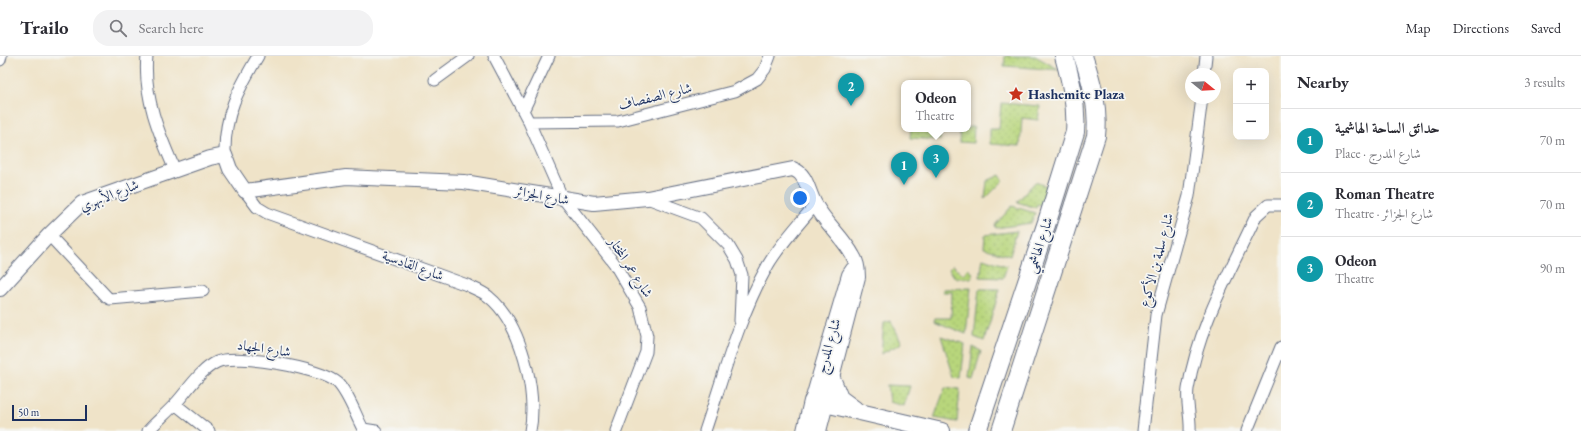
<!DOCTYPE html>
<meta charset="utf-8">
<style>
:root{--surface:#fff;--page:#f2f2f3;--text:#2b2b33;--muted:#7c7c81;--line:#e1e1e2;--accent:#c8321e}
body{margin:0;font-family:"EB Garamond",Amiri,serif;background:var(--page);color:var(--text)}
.controls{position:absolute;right:12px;top:12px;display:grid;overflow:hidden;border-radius:8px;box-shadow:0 4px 16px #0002}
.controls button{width:36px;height:36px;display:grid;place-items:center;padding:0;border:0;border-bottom:1px solid var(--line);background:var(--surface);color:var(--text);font:20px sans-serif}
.compass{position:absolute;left:1185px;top:12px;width:36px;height:36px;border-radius:50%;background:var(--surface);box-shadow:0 4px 16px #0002;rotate:108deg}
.scale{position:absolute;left:12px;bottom:10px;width:75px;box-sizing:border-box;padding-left:4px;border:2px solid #1b2f5e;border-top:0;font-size:11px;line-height:14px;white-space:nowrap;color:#1b2f5e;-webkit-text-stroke:3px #f6f6f2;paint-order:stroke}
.you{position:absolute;left:800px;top:142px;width:14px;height:14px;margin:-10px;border:3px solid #fff;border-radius:50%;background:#1a73e8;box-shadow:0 0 0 6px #1a73e833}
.badge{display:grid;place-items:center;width:26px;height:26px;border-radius:50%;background:var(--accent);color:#fff;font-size:13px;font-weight:700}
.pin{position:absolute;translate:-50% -33px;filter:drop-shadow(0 1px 2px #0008)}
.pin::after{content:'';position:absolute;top:21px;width:14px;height:12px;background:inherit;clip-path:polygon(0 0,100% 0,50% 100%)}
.popup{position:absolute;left:901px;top:24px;width:70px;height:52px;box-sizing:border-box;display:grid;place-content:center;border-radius:8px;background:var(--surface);filter:drop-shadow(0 1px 3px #0005);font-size:13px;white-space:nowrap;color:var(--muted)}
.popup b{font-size:15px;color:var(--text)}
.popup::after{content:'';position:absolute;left:50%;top:100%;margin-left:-8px;border:8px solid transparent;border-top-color:var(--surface)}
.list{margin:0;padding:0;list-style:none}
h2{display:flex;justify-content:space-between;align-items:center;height:52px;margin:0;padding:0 16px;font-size:17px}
h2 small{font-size:13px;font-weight:400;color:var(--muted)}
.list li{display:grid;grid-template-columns:26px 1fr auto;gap:12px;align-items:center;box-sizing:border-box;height:64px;padding:0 16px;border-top:1px solid var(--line)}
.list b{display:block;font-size:15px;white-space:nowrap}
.list p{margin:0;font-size:13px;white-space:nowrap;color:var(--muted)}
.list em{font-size:13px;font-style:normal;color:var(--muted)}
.icon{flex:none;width:22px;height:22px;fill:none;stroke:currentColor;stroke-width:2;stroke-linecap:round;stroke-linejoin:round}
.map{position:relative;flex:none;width:1281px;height:375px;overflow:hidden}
header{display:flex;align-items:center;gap:24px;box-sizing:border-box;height:56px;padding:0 20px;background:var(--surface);border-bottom:1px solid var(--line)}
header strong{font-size:19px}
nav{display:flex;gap:22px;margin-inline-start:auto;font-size:14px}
.search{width:280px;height:36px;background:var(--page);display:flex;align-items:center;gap:10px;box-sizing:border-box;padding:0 14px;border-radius:16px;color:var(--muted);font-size:15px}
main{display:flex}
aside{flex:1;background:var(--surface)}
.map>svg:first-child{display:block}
.grass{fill:url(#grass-dots);stroke:#6a826d}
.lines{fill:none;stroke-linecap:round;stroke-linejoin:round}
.minor-casing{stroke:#656e83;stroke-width:13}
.tertiary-casing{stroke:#656e83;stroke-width:16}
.secondary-casing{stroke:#656e83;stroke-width:18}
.primary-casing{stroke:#656e83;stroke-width:20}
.minor{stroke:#fff;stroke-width:11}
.tertiary{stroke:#fff;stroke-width:14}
.secondary{stroke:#fff;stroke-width:16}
.primary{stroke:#fff;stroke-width:18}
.labels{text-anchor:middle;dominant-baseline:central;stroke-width:3.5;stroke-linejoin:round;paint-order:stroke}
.poi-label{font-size:14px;font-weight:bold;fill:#1b2f5e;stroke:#f6f6f2;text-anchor:start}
.street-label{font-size:14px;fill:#1b2f5e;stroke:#f6f6f2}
</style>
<header>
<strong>Trailo</strong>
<div class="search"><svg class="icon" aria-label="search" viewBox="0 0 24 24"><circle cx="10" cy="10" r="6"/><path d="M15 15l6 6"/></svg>Search here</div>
<nav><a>Map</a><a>Directions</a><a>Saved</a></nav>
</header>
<main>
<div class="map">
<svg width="1281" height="375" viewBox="0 0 1281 375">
<defs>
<pattern id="grass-dots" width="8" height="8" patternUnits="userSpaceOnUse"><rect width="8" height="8" fill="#b8d67c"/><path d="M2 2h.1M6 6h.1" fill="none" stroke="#9eb86e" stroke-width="1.8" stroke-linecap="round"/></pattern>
</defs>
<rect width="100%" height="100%" fill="#f6f6f2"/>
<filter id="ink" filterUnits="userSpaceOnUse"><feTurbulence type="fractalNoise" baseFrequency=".025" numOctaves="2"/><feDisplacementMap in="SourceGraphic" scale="8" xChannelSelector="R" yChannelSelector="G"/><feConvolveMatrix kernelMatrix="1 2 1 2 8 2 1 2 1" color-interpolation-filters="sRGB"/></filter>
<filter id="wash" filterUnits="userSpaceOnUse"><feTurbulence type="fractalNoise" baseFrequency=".012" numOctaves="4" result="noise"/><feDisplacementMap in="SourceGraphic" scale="16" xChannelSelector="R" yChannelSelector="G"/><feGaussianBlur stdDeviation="0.9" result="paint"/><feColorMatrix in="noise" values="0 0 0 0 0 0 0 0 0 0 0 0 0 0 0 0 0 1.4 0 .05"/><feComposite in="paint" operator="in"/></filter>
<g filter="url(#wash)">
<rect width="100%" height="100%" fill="#efe3c8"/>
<!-- grass -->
<path class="grass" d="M1005,0H1035L1060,14L1004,10Z
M1001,47L1040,50L1038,64L1022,62L1020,90L990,88V73H999Z
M968,71H974L973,87L959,86L960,73H968Z
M911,73H941L940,84L910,82Z
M1000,119L1003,125L985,143L987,125Z
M1035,126L1049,131L1043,150L1037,148L1036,152L1017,146Z
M1012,150L1035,157L1031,167L996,172L995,169Z
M1017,175L1010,200L984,192L985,179Z
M983,202L1007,210L1003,222L980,221Z
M953,209L963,219L968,213L973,217L972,222H955L949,213Z
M971,232L966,278L934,265L935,262H951L952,236H943V233Z
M979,233H1000L984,285L974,281Z
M891,265L902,287L881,298L884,267Z
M941,280L965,288L961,322L954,321Z
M973,291L981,295L973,323L969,322Z
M887,329L910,330L904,350L889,346Z
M945,332L960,333L957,366L934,362Z"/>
</g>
<g filter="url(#ink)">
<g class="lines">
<!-- minor casing -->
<g class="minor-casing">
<path id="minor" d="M147,0C143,40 159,78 175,114
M494,0L529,66L562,141L614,207L640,251L647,280L646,296L616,375
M0,4L1,0
M1204,18L1206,0
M435,24L468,0
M523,55L549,0
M529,66L618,65L735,35L757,23L765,13L770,0
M225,99C224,58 238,34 258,0
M245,135L257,151L267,157L467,229C474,233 482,235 489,241C521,267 538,336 530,375
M647,142L701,162L728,189L737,204L742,219L740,265
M49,179L107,241L110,243L203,235
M175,348L209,375
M363,373L376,375
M148,375C157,365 167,357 176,347C188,334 200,314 217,306C236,297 322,312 338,327C349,339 355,358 363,373
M705,375C724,319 739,260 768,209C781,187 799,168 815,149
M1143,375L1156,259L1189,140L1202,42
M1190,375C1191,361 1186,346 1188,333C1198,271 1230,216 1256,160L1268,149H1281
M1247,375L1281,291"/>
</g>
<!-- tertiary casing -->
<g class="tertiary-casing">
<path id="tertiary" d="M0,233L49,179L82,147L210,102L225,99L230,113L245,135L346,121L367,122L464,126L594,147L647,142L793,113C807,118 808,136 815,148C825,167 843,181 853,200C857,206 858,214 858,221L825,348
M812,345L849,219L853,213"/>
</g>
<!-- secondary casing -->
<g class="secondary-casing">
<path id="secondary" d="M832,322L840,342L855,353
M805,375L812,345L942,375
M818,375L825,348"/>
</g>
<!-- primary casing -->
<g class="primary-casing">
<path id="primary" d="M977,375L1047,166L1075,76C1077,50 1071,25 1064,0
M1001,375L1096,80C1099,52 1092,26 1083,0"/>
</g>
<!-- minor -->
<use href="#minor" class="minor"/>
<!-- tertiary -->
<use href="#tertiary" class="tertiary"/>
<!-- secondary -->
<use href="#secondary" class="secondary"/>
<!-- primary -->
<use href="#primary" class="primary"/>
</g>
</g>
<!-- icons -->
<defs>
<g id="sight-bare" transform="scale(1.2)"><path d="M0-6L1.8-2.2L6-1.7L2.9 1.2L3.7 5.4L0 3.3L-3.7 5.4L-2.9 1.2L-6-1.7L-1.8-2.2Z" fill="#c8321e" stroke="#f6f6f2" stroke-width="2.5" paint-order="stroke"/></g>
</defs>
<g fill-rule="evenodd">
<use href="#sight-bare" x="1016" y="38"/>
</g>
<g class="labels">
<!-- poi labels -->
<g class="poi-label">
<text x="1028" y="38">Hashemite Plaza</text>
</g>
<!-- street labels -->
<g class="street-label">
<text transform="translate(655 40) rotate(-14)">شارع الصفصاف</text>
<text transform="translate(109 139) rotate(-22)">شارع الأبهري</text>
<text transform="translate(542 139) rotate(10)">شارع الجزائر</text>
<text transform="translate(1039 189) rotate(-72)">شارع الهاشمي</text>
<text transform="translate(1156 204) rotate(-75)">شارع سلمة بن الأكوع</text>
<text transform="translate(413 209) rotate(20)">شارع القادسية</text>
<text transform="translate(631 211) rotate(57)">شارع عمر المختار</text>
<text transform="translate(828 290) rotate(-74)">شارع المدرج</text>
<text transform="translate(264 292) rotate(8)">شارع الجهاد</text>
</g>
</g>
</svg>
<div class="controls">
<button>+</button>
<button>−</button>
</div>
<svg class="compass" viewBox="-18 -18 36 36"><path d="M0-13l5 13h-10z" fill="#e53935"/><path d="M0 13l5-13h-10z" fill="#7c7c81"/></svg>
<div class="scale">50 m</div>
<div class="you"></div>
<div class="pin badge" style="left:904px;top:129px;background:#0f9aa8">1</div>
<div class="pin badge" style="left:851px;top:50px;background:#0f9aa8">2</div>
<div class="pin badge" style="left:936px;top:122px;background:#0f9aa8">3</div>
<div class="popup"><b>Odeon</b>Theatre</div>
</div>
<aside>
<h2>Nearby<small>3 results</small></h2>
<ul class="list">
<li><span class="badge" style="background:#0f9aa8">1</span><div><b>حدائق الساحة الهاشمية</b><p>Place · شارع المدرج</p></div><em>70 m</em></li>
<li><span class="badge" style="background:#0f9aa8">2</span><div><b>Roman Theatre</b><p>Theatre · شارع الجزائر</p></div><em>70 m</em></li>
<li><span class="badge" style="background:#0f9aa8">3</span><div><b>Odeon</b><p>Theatre</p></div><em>90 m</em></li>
</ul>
</aside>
</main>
